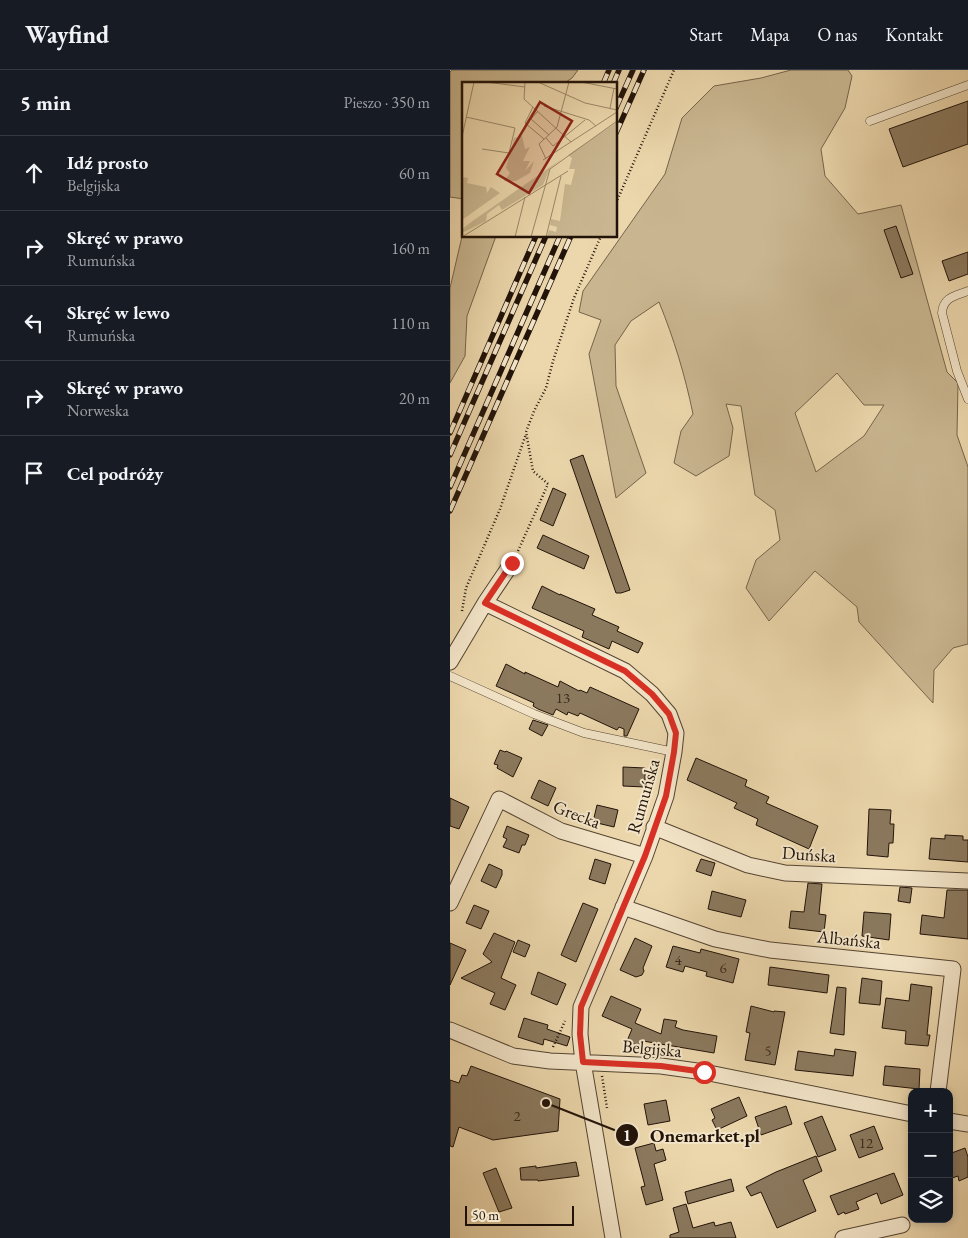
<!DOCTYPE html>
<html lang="pl">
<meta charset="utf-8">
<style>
:root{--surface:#171b24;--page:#20242c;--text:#f1f3f6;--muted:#9ea1a6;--line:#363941}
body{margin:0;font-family:"EB Garamond",serif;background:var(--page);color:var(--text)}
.controls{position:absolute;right:15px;bottom:15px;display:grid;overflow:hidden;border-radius:10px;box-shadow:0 2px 8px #0003}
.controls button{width:45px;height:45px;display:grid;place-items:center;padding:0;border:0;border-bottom:1px solid var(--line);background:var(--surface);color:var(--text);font:25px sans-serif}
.scale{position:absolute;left:15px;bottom:12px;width:109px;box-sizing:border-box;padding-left:5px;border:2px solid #211309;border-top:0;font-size:14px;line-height:18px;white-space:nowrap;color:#211309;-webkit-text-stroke:4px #f3e5c9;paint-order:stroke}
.stop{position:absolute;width:15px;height:15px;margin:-11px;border:4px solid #d93025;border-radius:50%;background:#fff}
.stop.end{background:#d93025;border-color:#fff;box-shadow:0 1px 5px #0008}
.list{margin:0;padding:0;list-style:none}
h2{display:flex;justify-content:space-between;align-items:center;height:65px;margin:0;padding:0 20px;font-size:21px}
h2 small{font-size:16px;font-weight:400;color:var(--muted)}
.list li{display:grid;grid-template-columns:32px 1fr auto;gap:15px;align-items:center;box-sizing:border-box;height:75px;padding:0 20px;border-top:1px solid var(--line)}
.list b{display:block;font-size:19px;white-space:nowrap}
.list p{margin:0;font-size:16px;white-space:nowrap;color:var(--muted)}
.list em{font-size:16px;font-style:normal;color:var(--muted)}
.icon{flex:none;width:28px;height:28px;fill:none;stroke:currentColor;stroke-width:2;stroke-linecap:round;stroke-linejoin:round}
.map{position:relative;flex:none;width:518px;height:1168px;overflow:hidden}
header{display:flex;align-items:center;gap:30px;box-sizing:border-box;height:70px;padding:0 25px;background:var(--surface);border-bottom:1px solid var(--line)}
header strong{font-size:24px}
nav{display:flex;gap:28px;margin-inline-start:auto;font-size:18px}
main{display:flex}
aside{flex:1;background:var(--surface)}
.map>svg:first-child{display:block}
.green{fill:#c9b690;stroke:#75644c;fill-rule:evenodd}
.building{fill:#8b795e;stroke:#211309}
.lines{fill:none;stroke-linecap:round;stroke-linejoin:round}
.service-casing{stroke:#544432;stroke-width:9}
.minor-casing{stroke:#544432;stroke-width:17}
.path{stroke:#211309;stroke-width:2.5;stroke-dasharray:1 2.5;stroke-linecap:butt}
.service{stroke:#f3e5c9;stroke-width:8}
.minor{stroke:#f3e5c9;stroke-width:15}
.rail-casing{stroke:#211309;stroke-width:5.5}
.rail{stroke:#f3e5c9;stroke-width:4;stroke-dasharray:11;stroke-linecap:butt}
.route{stroke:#d93025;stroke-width:6}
.labels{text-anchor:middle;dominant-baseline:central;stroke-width:4;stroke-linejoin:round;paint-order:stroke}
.number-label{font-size:15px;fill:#3c2c1e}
.street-label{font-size:18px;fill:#211309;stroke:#f3e5c9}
.inset-road{fill:none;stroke:#9b896b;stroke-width:1}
.view{fill:#8f2418;fill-opacity:0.15;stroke:#8f2418;stroke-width:2.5}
.inset-edge{fill:none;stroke:#211309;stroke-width:2.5}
.leader{fill:none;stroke:#211309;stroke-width:2}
.callout-dot{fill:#211309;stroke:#f3e5c9;stroke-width:2}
.mark-label{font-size:15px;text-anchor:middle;font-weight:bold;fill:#fff}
.callout-label{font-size:19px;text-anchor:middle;font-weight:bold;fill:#211309;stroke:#f3e5c9;stroke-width:4;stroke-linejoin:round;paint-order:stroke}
</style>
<header>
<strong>Wayfind</strong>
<nav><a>Start</a><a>Mapa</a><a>O nas</a><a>Kontakt</a></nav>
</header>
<main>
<aside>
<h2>5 min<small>Pieszo · 350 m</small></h2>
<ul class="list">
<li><svg class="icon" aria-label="ahead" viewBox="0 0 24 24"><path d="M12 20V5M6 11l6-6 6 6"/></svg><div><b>Idź prosto</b><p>Belgijska</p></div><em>60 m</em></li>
<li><svg class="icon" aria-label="right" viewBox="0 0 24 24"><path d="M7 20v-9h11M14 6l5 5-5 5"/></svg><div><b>Skręć w prawo</b><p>Rumuńska</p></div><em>160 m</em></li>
<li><svg class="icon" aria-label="left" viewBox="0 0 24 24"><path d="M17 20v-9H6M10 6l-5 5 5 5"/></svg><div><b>Skręć w lewo</b><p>Rumuńska</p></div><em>110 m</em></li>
<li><svg class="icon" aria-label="right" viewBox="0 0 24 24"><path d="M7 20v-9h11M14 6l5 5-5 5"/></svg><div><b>Skręć w prawo</b><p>Norweska</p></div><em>20 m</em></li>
<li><svg class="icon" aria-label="arrive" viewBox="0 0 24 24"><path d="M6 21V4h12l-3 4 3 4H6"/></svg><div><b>Cel podróży</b></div></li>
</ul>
</aside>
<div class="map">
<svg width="518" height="1168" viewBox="0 0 518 1168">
<rect width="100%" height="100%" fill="#ecd7ac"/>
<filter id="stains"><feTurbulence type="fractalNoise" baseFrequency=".004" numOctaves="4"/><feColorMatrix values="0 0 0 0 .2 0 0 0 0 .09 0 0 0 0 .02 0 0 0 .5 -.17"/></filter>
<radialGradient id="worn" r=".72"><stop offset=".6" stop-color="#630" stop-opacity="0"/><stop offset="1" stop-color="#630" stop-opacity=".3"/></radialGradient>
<!-- green -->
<path class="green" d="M2,0H128L122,8L113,14H14V129L0,127V2Z
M341,0H398L402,6L395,38L371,79L375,106L408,144L451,135L497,302L508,313L507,365L518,397V574L503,578L484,600L483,633L409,552L407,537L365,501L319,551L296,518L306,490L330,470L325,440L305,425L291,336L276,334L283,358L279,386L246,406L224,393L231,361L243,344C235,305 224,269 209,232L181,251L165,275L166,316L196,403L166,428L139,284L151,250L129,242L133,221L215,104L232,48L264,16L311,8ZM387,303L414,335H434L414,366L366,402L345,343Z
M14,158V166H46L17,246L15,286L0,313V218Z"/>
<!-- building -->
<path class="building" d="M518,31V74L453,97L439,59Z
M446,156L463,204L451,208L434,160Z
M518,182V204L499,211L492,191Z
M133,385L180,520L171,523H166L120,390Z
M103,418L116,424L103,456L90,450Z
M93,465L139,486L134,499L87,478Z
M92,516L110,525V524L145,539L142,545L169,557L167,561L193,573L188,583L162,571L159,579L132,567L134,561L82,538Z
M56,594L75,604V602L108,617L110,611L129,621L130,620L137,623L140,617L189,639L177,666H174V659L169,657L167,660L130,643L128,646L118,642L117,645L106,639L103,645L88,639L83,636L84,633L46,616Z
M83,650L98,655L92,666L79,659Z
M50,680L55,682L56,681L72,688L63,707L47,698L48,695L44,694Z
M246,688L297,710L295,716L319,727L316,733L368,756L359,779L306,755L308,749L284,738L287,733L237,710Z
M173,697L195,698V717L173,716Z
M89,710L106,718L98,736L81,728Z
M0,728L19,737L9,759L0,756Z
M147,735L168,740L164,757L143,752Z
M419,739L441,740L440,754H444L443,773H439L438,787L417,785Z
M57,756L79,765L75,775H72L69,783L53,777L57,769L53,767Z
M495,765L513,766V770H518V792L479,789L481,768L495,769Z
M145,789L161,794L155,814L139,809Z
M251,789L265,793L261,806L246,801Z
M39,794L52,800V805L46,818L31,811Z
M358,813L372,814L369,844L376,845L374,862L339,858L341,841L354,842Z
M450,817L462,818L460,833L448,831Z
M497,820H518V869L470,864L472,845L494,848Z
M262,821L296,830L291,847L258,839Z
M133,833L148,839L126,892L111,885Z
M24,835L39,841L31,859L16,853Z
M414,842L441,844L439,870L412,866Z
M44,863L65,872L51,908L66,915L55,940L40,934L45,923L11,908L42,892L33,884Z
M185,868L202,876L193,898L194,901L192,905L186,907L170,900Z
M68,870L80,875L75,887L63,882Z
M0,873L16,880L0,915Z
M223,876L250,883L251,879L289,889L283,913L256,906L257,902L235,896L233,902L216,897Z
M320,897L379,905L377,923L318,915Z
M88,902L116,914L107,935L81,924Z
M412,908L432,911L430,935L409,933Z
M461,914L482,917L477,965H480L478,976L455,974L456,961L432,958L436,928L459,931Z
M387,917L396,918L394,965L380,963Z
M161,926L191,939L185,953L211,964L214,949L227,951L225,957L233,960L267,966L264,983L193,971L191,977L177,971L182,959L152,946Z
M301,936L324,942V941L335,942L325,995L295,990L300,963L296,962Z
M74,948L98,955L97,959L120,967L117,976L94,969L93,975L68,967Z
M385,979L406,982L403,1006L345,1000L348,981L384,986Z
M21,996L110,1029L108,1061L43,1070L9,1057L3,1077L0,1076V1010L9,1013L12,1005L17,1006Z
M435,996L470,999L469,1019L433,1015Z
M289,1027L297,1046L267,1060L262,1050L265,1048L261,1039Z
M216,1030L220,1051L198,1055L194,1034Z
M336,1036L342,1054L311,1065L305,1047Z
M372,1046L386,1080L368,1087L354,1053Z
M424,1056L433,1079L409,1088L400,1065Z
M204,1073L206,1081L213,1079L216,1090L204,1094L213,1130L196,1135L191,1117L195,1116L185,1078Z
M515,1078L518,1087V1107L509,1111L508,1106L499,1109V1084Z
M366,1086L372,1101L353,1110L366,1141L327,1158L311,1122L301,1126L296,1117L326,1102Z
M126,1092L129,1106L88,1111V1110H71L70,1098L86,1096V1098Z
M46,1098L62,1138L49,1142L33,1103Z
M444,1103L453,1125L431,1134L427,1123L406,1132L409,1139L395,1144L394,1142L388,1145L380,1126Z
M281,1109L284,1121L238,1134L235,1122Z
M236,1134L243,1158L264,1152L265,1156L281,1152L286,1168H220V1165L229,1162L223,1138Z"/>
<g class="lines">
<!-- service casing -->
<g class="service-casing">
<path id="service" d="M420,51L518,15
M518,221C505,226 493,227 492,243L507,301L518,329
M0,606L84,644L134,663L224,682"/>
</g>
<!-- minor casing -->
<g class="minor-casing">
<path id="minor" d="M35,533L175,601L202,624L219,644L226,663L224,682L216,726L195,786L131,937L130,964L133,992L163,1168
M0,592L35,533L62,493
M204,757L298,795L335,803L518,811
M0,833L49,729L111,761L195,786
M173,837L265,869L320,880L503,899L488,1022
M0,960L63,986L100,991L211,996L254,1002L462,1044
M499,1051L518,1054
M393,1168L452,1155"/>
</g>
<!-- path -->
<path class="path" d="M166,133L224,0
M68,481L98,414L83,401L76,362L84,341L96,318L103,291L124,228L151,166
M12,541L16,518L50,439L76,364
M103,977L115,951
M152,1006L157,1038"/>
<!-- service -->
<use href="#service" class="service"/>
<!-- minor -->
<use href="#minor" class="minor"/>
<!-- rail casing -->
<g class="rail-casing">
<path id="rail" d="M153,14L159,0
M163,14L169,0
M166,38L183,0
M166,63L194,0
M0,363L86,166
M0,385L96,166
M0,417L110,166
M0,441L121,166"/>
</g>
<!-- rail -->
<use href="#rail" class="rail"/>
</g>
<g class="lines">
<!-- route -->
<path class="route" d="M62,493L35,533L175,601L202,624L219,644L226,663L224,682L216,726L195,786L131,937L130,964L133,992L211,996L254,1002"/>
</g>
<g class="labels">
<!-- number labels -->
<g class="number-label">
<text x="113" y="627">13</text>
<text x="228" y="889">4</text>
<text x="273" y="897">6</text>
<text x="318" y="980">5</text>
<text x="67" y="1045">2</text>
<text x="416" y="1072">12</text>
</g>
<!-- street labels -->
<g class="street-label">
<text transform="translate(193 726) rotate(-74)">Rumuńska</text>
<text transform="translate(127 744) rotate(21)">Grecka</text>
<text transform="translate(359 784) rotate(4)">Duńska</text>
<text transform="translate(399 869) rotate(6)">Albańska</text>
<text transform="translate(202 978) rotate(5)">Belgijska</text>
</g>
</g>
<!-- overview -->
<g transform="translate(12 12)">
<rect width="155" height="155" fill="#ecd7ac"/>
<path d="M155,40V155L85,154L87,148L94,150L95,145L88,143L89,137L98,139L103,102L109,103L113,87H107L110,76L106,73ZM60,54L63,67L68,65L61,79H68L63,89L72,79L68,91L54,99H42L48,91L44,86L52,56ZM101,76L88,86L81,103L40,128L37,123L25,132L24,139L0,151V147L12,138ZM0,95L6,96L5,101L24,105L25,111L29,105L38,111L0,138Z" fill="#c9b690"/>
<path class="inset-road" d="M24,0L63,5M63,0L62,17L109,60M76,0L123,21L155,28M119,0L155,7M82,24L127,38L134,44M71,25L63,41L82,57M148,26L152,6M76,29L69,37L87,53M4,35L53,46L47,71L20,67M0,55L12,0M84,56L91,64L123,38M84,77L77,62L95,45L107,0M81,78L155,30M0,155L106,89M53,155L63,115M69,155L88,87L155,39M84,155L99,94"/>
<path class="view" d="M78,20L110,39L67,111L35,92Z"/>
<rect width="155" height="155" class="inset-edge"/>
</g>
<!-- callouts -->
<path class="leader" d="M96 1033L177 1065"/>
<g class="callout-dot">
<circle cx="96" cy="1033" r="5"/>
<circle cx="177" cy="1065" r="12"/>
</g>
<g class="mark-label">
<text x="177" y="1071">1</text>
</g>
<g class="callout-label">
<text x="255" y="1072">Onemarket.pl</text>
</g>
<rect width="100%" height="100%" filter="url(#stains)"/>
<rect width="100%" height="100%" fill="url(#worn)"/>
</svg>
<div class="controls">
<button>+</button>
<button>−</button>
<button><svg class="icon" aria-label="layers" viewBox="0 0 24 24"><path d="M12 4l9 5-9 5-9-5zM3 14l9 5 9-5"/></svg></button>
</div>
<div class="scale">50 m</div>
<div class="stop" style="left:254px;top:1002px"></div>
<div class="stop end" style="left:62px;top:493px"></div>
</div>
</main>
